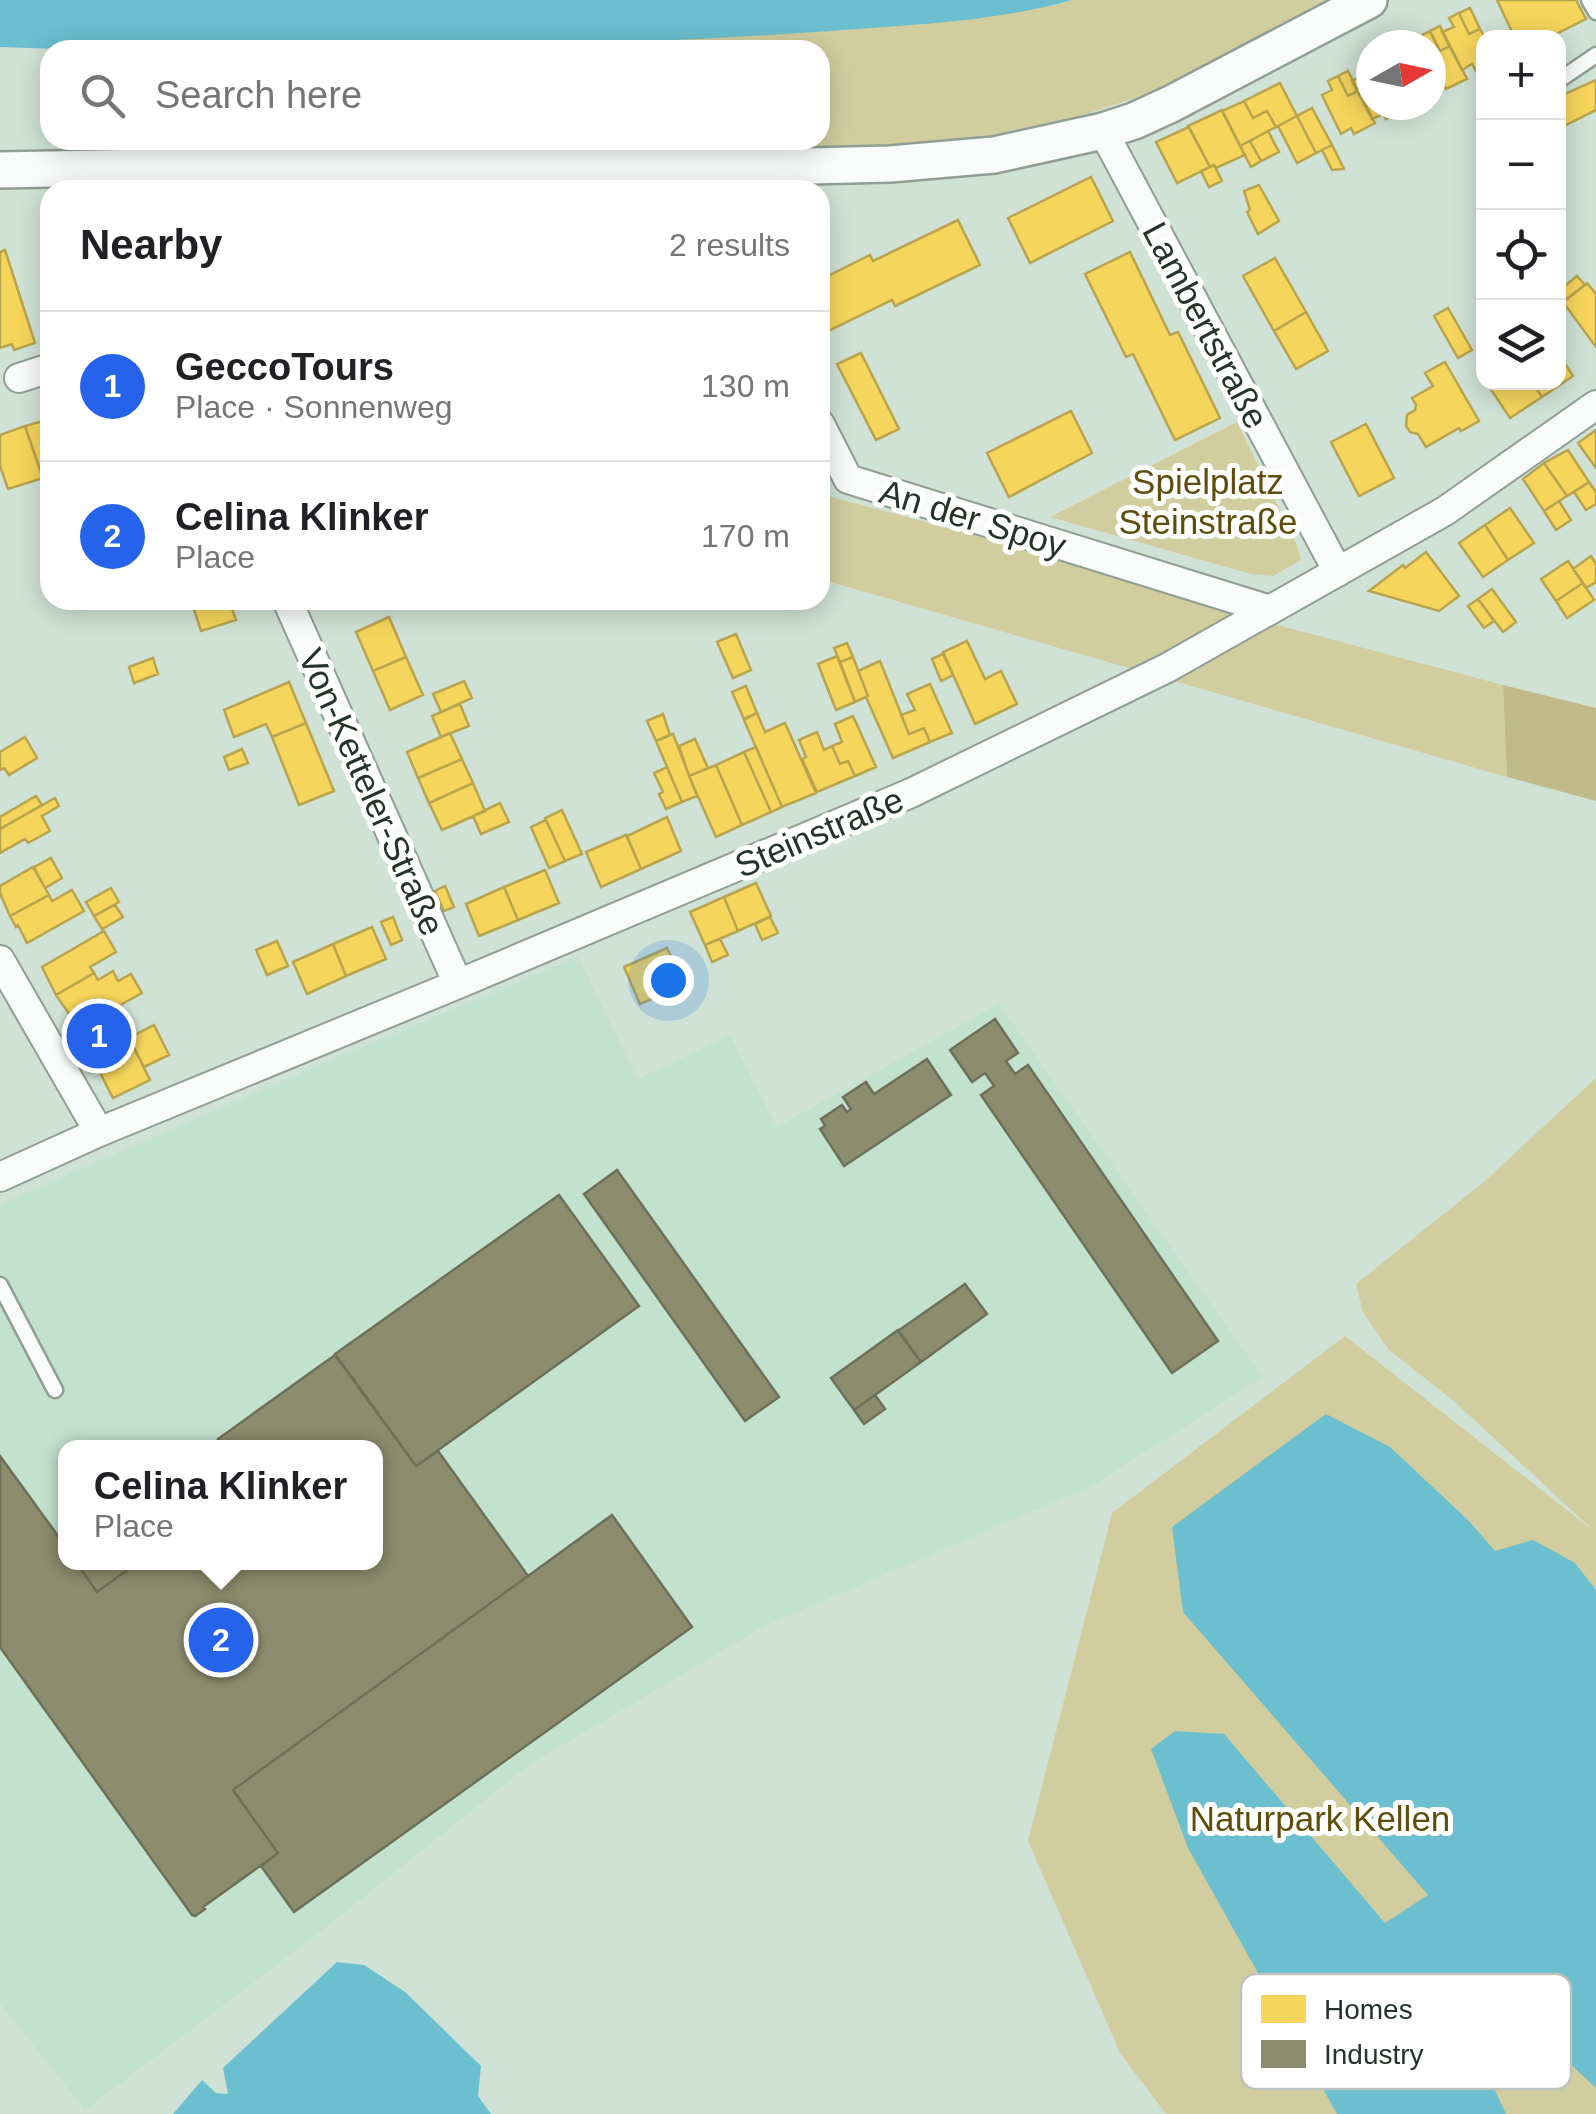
<!DOCTYPE html>
<meta charset="utf-8">
<style>
:root{--surface:#fff;--page:#f6f6f6;--text:#202124;--muted:#757577;--line:#e0e0e0;--accent:#2563eb}
body{margin:0;font-family:Arial,sans-serif;background:var(--page);color:var(--text)}
.controls{position:absolute;right:30px;top:30px;display:grid;overflow:hidden;border-radius:20px;box-shadow:0 5px 25px #0003}
.controls button{width:90px;height:90px;display:grid;place-items:center;padding:0;border:0;border-bottom:2px solid var(--line);background:var(--surface);color:var(--text);font:50px sans-serif}
.compass{position:absolute;left:1356px;top:30px;width:90px;height:90px;border-radius:50%;background:var(--surface);box-shadow:0 5px 25px #0003;rotate:81deg}
.you{position:absolute;left:668px;top:980px;width:35px;height:35px;margin:-25px;border:8px solid #fff;border-radius:50%;background:#1a73e8;box-shadow:0 0 0 15px #1a73e833}
.badge{display:grid;place-items:center;width:65px;height:65px;border-radius:50%;background:var(--accent);color:#fff;font-size:32px;font-weight:700}
.pin{position:absolute;translate:-50% -50%;border:5px solid #fff;box-shadow:0 2px 10px #0006}
.popup{position:absolute;left:58px;top:1440px;width:325px;height:130px;box-sizing:border-box;display:grid;place-content:center;border-radius:20px;background:var(--surface);filter:drop-shadow(0 2px 8px #0005);font-size:32px;white-space:nowrap;color:var(--muted)}
.popup b{font-size:38px;color:var(--text)}
.popup::after{content:'';position:absolute;left:50%;top:100%;margin-left:-20px;border:20px solid transparent;border-top-color:var(--surface)}
.list{margin:0;padding:0;list-style:none}
h2{display:flex;justify-content:space-between;align-items:center;height:130px;margin:0;padding:0 40px;font-size:42px}
h2 small{font-size:32px;font-weight:400;color:var(--muted)}
.list li{display:grid;grid-template-columns:65px 1fr auto;gap:30px;align-items:center;box-sizing:border-box;height:150px;padding:0 40px;border-top:2px solid var(--line)}
.list b{display:block;font-size:38px;white-space:nowrap}
.list p{margin:0;font-size:32px;white-space:nowrap;color:var(--muted)}
.list em{font-size:32px;font-style:normal;color:var(--muted)}
.icon{flex:none;width:55px;height:55px;fill:none;stroke:currentColor;stroke-width:2;stroke-linecap:round;stroke-linejoin:round}
.map{position:relative;flex:none;width:1596px;height:2114px;overflow:hidden}
.search{position:absolute;background:var(--surface);box-shadow:0 5px 25px #0003;left:40px;top:40px;width:790px;height:110px;display:flex;align-items:center;gap:25px;box-sizing:border-box;padding:0 35px;border-radius:30px;color:var(--muted);font-size:38px}
.panel{position:absolute;background:var(--surface);box-shadow:0 5px 25px #0003;left:40px;top:180px;width:790px;height:430px;border-radius:30px}
.map>svg:first-child{display:block}
.built{fill:#c3e2ce;fill-rule:evenodd}
.green{fill:#d1cd9e}
.forest{fill:#bfba87}
.water{fill:#6bbfcf}
.homes{fill:#f6d55c;stroke:#b8a44d;stroke-width:2.5}
.industry{fill:#8c8c6e;stroke:#6d715a;stroke-width:2.5}
.lines{fill:none;stroke-linecap:round;stroke-linejoin:round}
.service-casing{stroke:#909e95;stroke-width:19}
.minor-casing{stroke:#909e95;stroke-width:32}
.tertiary-casing{stroke:#909e95;stroke-width:40}
.service{stroke:#f8fbf9;stroke-width:14}
.minor{stroke:#f8fbf9;stroke-width:28}
.tertiary{stroke:#f8fbf9;stroke-width:35}
.labels{text-anchor:middle;dominant-baseline:central;stroke-width:10;stroke-linejoin:round;paint-order:stroke}
.street-label{font-size:35px;fill:#26332a;stroke:#fff}
.park-label{font-size:35px;fill:#5e4d0b;stroke:#fff}
.key{fill:#fff;stroke:#bec2bf;stroke-width:2.5}
.key-label{font-size:28px;fill:#26332a}
</style>
<div class="map">
<svg width="1596" height="2114" viewBox="0 0 1596 2114">
<rect width="100%" height="100%" fill="#d0e2d6"/>
<!-- built -->
<path class="built" d="M578,957L638,1079L730,1035L777,1127L999,1004L1263,1377L1092,1486L765,1626L529,1765L319,1933L85,2110L0,2004V1204L324,1063ZM66,1448H376V1562H66Z"/>
<!-- green -->
<path class="green" d="M1072,0H1328L1229,54L1141,96L1053,125L945,144L512,152L358,150V140H820V50H431L535,47L1051,6Z
M1237,422L1296,543L1301,560L1273,576L1251,574L1050,517Z
M820,494L971,534L1229,612L1503,685L1507,777L820,579Z
M1596,1078V2114H1166L1120,2053L1028,1841L1112,1513L1345,1336L1595,1532L1455,1402L1388,1349L1363,1312L1356,1284L1484,1182Z"/>
<!-- forest -->
<path class="forest" d="M1503,685L1596,708V801L1507,777Z"/>
<!-- water -->
<path class="water" d="M0,0H1072C1012,17 947,23 885,27C822,32 759,36 696,39C464,50 232,56 0,47Z
M1326,1414L1390,1447L1469,1521L1495,1551L1533,1540L1575,1563L1596,1590V2088L1514,2011L1481,2019L1470,2037L1506,2114H1337L1188,1848L1151,1749L1175,1731L1224,1734L1385,1923L1428,1895L1183,1612L1172,1527Z
M337,1962L364,1965L405,1992L481,2066L478,2096L491,2114H173L202,2080L216,2093L228,2094L223,2068Z"/>
<!-- homes -->
<path class="homes" d="M1497,0H1576L1586,19L1548,38H1515Z
M1470,8L1480,29L1469,34L1459,13Z
M1459,13L1469,34L1480,29L1485,38L1484,67L1476,71L1472,64L1462,70L1442,32L1454,27L1449,18Z
M1440,26L1450,46L1440,51L1430,31Z
M1430,31L1440,51L1450,46L1467,79L1446,89L1443,83L1433,88L1431,85V45H1423L1419,37Z
M1369,63L1371,105H1404L1406,109L1386,119L1383,114L1372,119L1352,81L1363,75L1359,68Z
M1348,71L1358,91L1348,96L1338,76Z
M1338,76L1348,96L1358,91L1375,123L1354,134L1351,128L1341,134L1322,95L1332,90L1328,81Z
M1596,80V110L1558,129V97Z
M1280,83L1297,116L1276,127L1267,111L1253,118L1244,101Z
M1244,101L1253,118L1267,111L1276,127L1240,146L1222,111Z
M1312,108L1332,145L1316,153L1297,116Z
M1222,110L1245,155L1216,168L1214,165L1210,167L1188,126Z
M1297,116L1316,153L1297,163L1278,126Z
M1189,127L1210,167L1177,183L1156,142Z
M1268,131L1279,152L1261,161L1250,141Z
M1250,141L1261,161L1251,167L1240,146Z
M1332,145L1344,169L1332,170L1322,150Z
M1214,165L1222,181L1209,187L1201,171Z
M1091,177L1113,221L1030,263L1008,218Z
M1259,185L1279,221L1258,234L1247,212L1250,210L1244,191Z
M958,220L980,265L895,306L892,300L820,335V280L870,255L873,261Z
M5,250L35,343L14,350L12,344L0,348V252Z
M1130,252L1170,335L1178,332L1220,418L1175,440L1133,354L1126,357L1085,274Z
M1275,258L1306,312L1274,331L1243,276Z
M1577,276L1585,285L1567,299L1560,290Z
M1587,283L1596,294V347L1563,302Z
M1448,308L1472,350L1458,358L1434,316Z
M1306,312L1328,351L1296,369L1274,331Z
M861,353L899,429L876,440L837,364Z
M1558,353L1573,376L1542,397L1532,382H1558Z
M1445,362L1479,421L1461,431L1459,428L1426,447L1418,434L1410,432L1406,426L1407,415L1415,410L1416,405L1412,398L1433,386L1425,373Z
M1486,382H1532L1542,397L1510,418Z
M1071,411L1092,453L1009,497L987,453Z
M50,419V470L41,473L25,426Z
M1366,424L1394,478L1359,496L1331,442Z
M25,426L43,478L8,489L0,466V435Z
M1596,430V468L1578,443Z
M1568,450L1589,482L1567,496L1544,463Z
M1544,463L1567,496L1544,511L1523,479Z
M1589,482L1596,492V504L1586,510L1574,492Z
M1559,501L1571,520L1556,530L1544,511Z
M1510,508L1534,543L1508,560L1485,525Z
M1485,525L1508,560L1483,577L1459,543Z
M1426,552L1459,596L1439,611L1369,591L1403,565L1405,568Z
M1591,556L1596,564V582L1586,588L1573,569Z
M1568,561L1583,583L1556,601L1541,579Z
M1583,583L1594,600L1567,618L1556,601Z
M1492,589L1516,622L1503,632L1478,599Z
M1478,599L1494,621L1484,628L1468,606Z
M191,600H229L236,620L201,631Z
M389,617L406,657L373,671L356,632Z
M736,634L751,670L733,678L717,642Z
M967,641L985,679L1001,671L1017,704L975,724L943,652Z
M847,643L853,657L840,662L834,648Z
M943,654L953,675L941,681L932,659Z
M837,656L855,702L836,710L818,664Z
M406,657L423,695L390,710L373,671Z
M853,657L868,696L855,702L840,662Z
M153,658L158,674L134,683L129,667Z
M880,661L909,734L924,728L930,742L893,758L866,697L868,696L858,671Z
M464,681L472,698L441,712L433,694Z
M289,682L306,723L272,737L266,724L234,737L224,710Z
M930,684L952,733L930,742L924,728L909,734L901,715L915,710L907,694Z
M746,686L757,713L744,719L732,692Z
M460,704L469,726L441,737L432,716Z
M757,713L765,732L785,723L816,793L782,807L744,720Z
M663,714L670,735L656,741L647,721Z
M853,716L876,767L855,776L848,761L840,764L832,746L842,742L835,724Z
M306,723L334,791L299,805L272,737Z
M817,732L824,750L832,746L840,764L848,761L855,776L817,792L802,759L806,757L799,740Z
M450,733L462,759L418,778L407,752Z
M673,734L697,796L682,802L656,741Z
M25,737L37,758L9,775L4,768L0,770V752Z
M695,739L708,768L689,776L679,746Z
M756,747L782,807L771,812L744,752Z
M242,749L248,763L229,770L224,757Z
M744,752L771,812L742,825L716,765Z
M462,759L473,783L429,803L418,778Z
M716,765L742,825L716,837L689,776Z
M667,767L682,802L666,809L659,794L663,792L654,773Z
M473,783L485,811L442,830L429,803Z
M36,796L42,805L0,829V817Z
M55,798L59,806L42,816L50,831L28,843L25,839L0,853V829Z
M500,803L509,822L481,834L473,816Z
M562,810L582,854L565,861L545,818Z
M667,817L681,851L641,869L627,836Z
M546,820L565,861L549,868L531,827Z
M626,835L641,869L601,887L586,852Z
M51,858L62,878L45,888L34,867Z
M33,867L49,895L10,916L0,893V886Z
M545,870L559,903L518,920L504,887Z
M756,883L771,916L738,931L724,897Z
M445,886L454,907L444,911L435,891Z
M504,887L518,920L479,936L466,904Z
M111,888L119,902L94,916L86,902Z
M72,890L84,911L27,943L18,925L16,927L10,916L49,895L52,901Z
M724,897L738,931L705,945L690,912Z
M115,905L123,917L102,929L94,916Z
M393,917L402,940L391,945L381,922Z
M770,917L778,933L762,940L755,924Z
M372,927L386,959L346,976L333,944Z
M104,931L116,952L90,967L94,973L56,995L42,967Z
M720,939L728,955L712,962L705,945Z
M277,941L288,966L267,975L256,950Z
M333,944L346,976L307,994L293,962Z
M667,948L684,985L640,1004L624,967Z
M113,971L118,981L131,974L142,993L113,1009L108,1001L74,1021L56,995L94,973L98,980Z
M104,1015L118,1043L93,1056L79,1029Z
M154,1025L169,1055L144,1067L129,1038Z
M129,1038L150,1080L113,1098L92,1057Z"/>
<!-- industry -->
<path class="industry" d="M995,1019L1018,1053L1006,1061L1015,1074L1028,1065L1218,1341L1172,1373L981,1095L994,1086L985,1073L972,1082L950,1050Z
M927,1059L951,1095L844,1166L820,1129L825,1126L821,1119L842,1105L847,1112L851,1109L843,1097L866,1082L874,1094Z
M617,1170L779,1397L745,1421L584,1194Z
M559,1195L639,1306L416,1466L335,1354Z
M965,1284L987,1314L921,1362L898,1331Z
M898,1330L921,1362L854,1410L831,1378Z
M335,1355L416,1466L438,1451L528,1576L233,1790L278,1853L203,1907L205,1909L195,1916L192,1915L0,1647V1456L66,1547V1562H76L97,1592L138,1562H376V1448H216L221,1444L218,1439Z
M875,1395L885,1409L864,1424L854,1410Z
M612,1515L692,1627L294,1912L261,1866L278,1853L233,1790Z
M76,1562H138L97,1592Z"/>
<g class="lines">
<!-- service casing -->
<g class="service-casing">
<path id="service" d="M1589,0L1596,12
M1558,81L1596,55
M0,1285L55,1390"/>
</g>
<!-- minor casing -->
<g class="minor-casing">
<path id="minor" d="M1103,131L1338,572
M689,168L701,190
M19,378L50,368
M820,424L848,479L1270,610
M287,600L458,984
M0,960L99,1132
M0,1177L99,1132L458,984L911,793L1167,668L1445,511L1596,405"/>
</g>
<!-- tertiary casing -->
<g class="tertiary-casing">
<path id="tertiary" d="M0,170L151,167L811,166L890,164L994,155L1103,131L1134,121L1171,104L1369,0"/>
</g>
<!-- service -->
<use href="#service" class="service"/>
<!-- minor -->
<use href="#minor" class="minor"/>
<!-- tertiary -->
<use href="#tertiary" class="tertiary"/>
</g>
<g class="labels">
<!-- street labels -->
<g class="street-label">
<text transform="translate(1206 325) rotate(62)">Lambertstraße</text>
<text transform="translate(973 518) rotate(17)">An der Spoy</text>
<text transform="translate(372 792) rotate(66)">Von-Ketteler-Straße</text>
<text transform="translate(819 832) rotate(-23)">Steinstraße</text>
</g>
<!-- park labels -->
<g class="park-label">
<text x="1208" y="481">Spielplatz<tspan x="1208" dy="40">Steinstraße</tspan></text>
<text x="1320" y="1818">Naturpark Kellen</text>
</g>
</g>
<!-- legend -->
<rect x="1241" y="1974" width="330" height="115" rx="15" class="key"/>
<rect x="1261" y="1995" width="45" height="28" fill="#f6d55c"/>
<rect x="1261" y="2040" width="45" height="28" fill="#8c8c6e"/>
<g class="key-label">
<text x="1324" y="2019">Homes</text>
<text x="1324" y="2064">Industry</text>
</g>
</svg>
<div class="controls">
<button>+</button>
<button>−</button>
<button><svg class="icon" aria-label="locate" viewBox="0 0 24 24"><circle cx="12" cy="12" r="6"/><path d="M12 2v4M12 18v4M2 12h4M18 12h4"/></svg></button>
<button><svg class="icon" aria-label="layers" viewBox="0 0 24 24"><path d="M12 4l9 5-9 5-9-5zM3 14l9 5 9-5"/></svg></button>
</div>
<svg class="compass" viewBox="-18 -18 36 36"><path d="M0-13l5 13h-10z" fill="#e53935"/><path d="M0 13l5-13h-10z" fill="#757577"/></svg>
<div class="you"></div>
<div class="pin badge" style="left:99px;top:1036px">1</div>
<div class="pin badge" style="left:221px;top:1640px">2</div>
<div class="popup"><b>Celina Klinker</b>Place</div>
<div class="search"><svg class="icon" aria-label="search" viewBox="0 0 24 24"><circle cx="10" cy="10" r="6"/><path d="M15 15l6 6"/></svg>Search here</div>
<section class="panel">
<h2>Nearby<small>2 results</small></h2>
<ul class="list">
<li><span class="badge">1</span><div><b>GeccoTours</b><p>Place · Sonnenweg</p></div><em>130 m</em></li>
<li><span class="badge">2</span><div><b>Celina Klinker</b><p>Place</p></div><em>170 m</em></li>
</ul>
</section>
</div>
